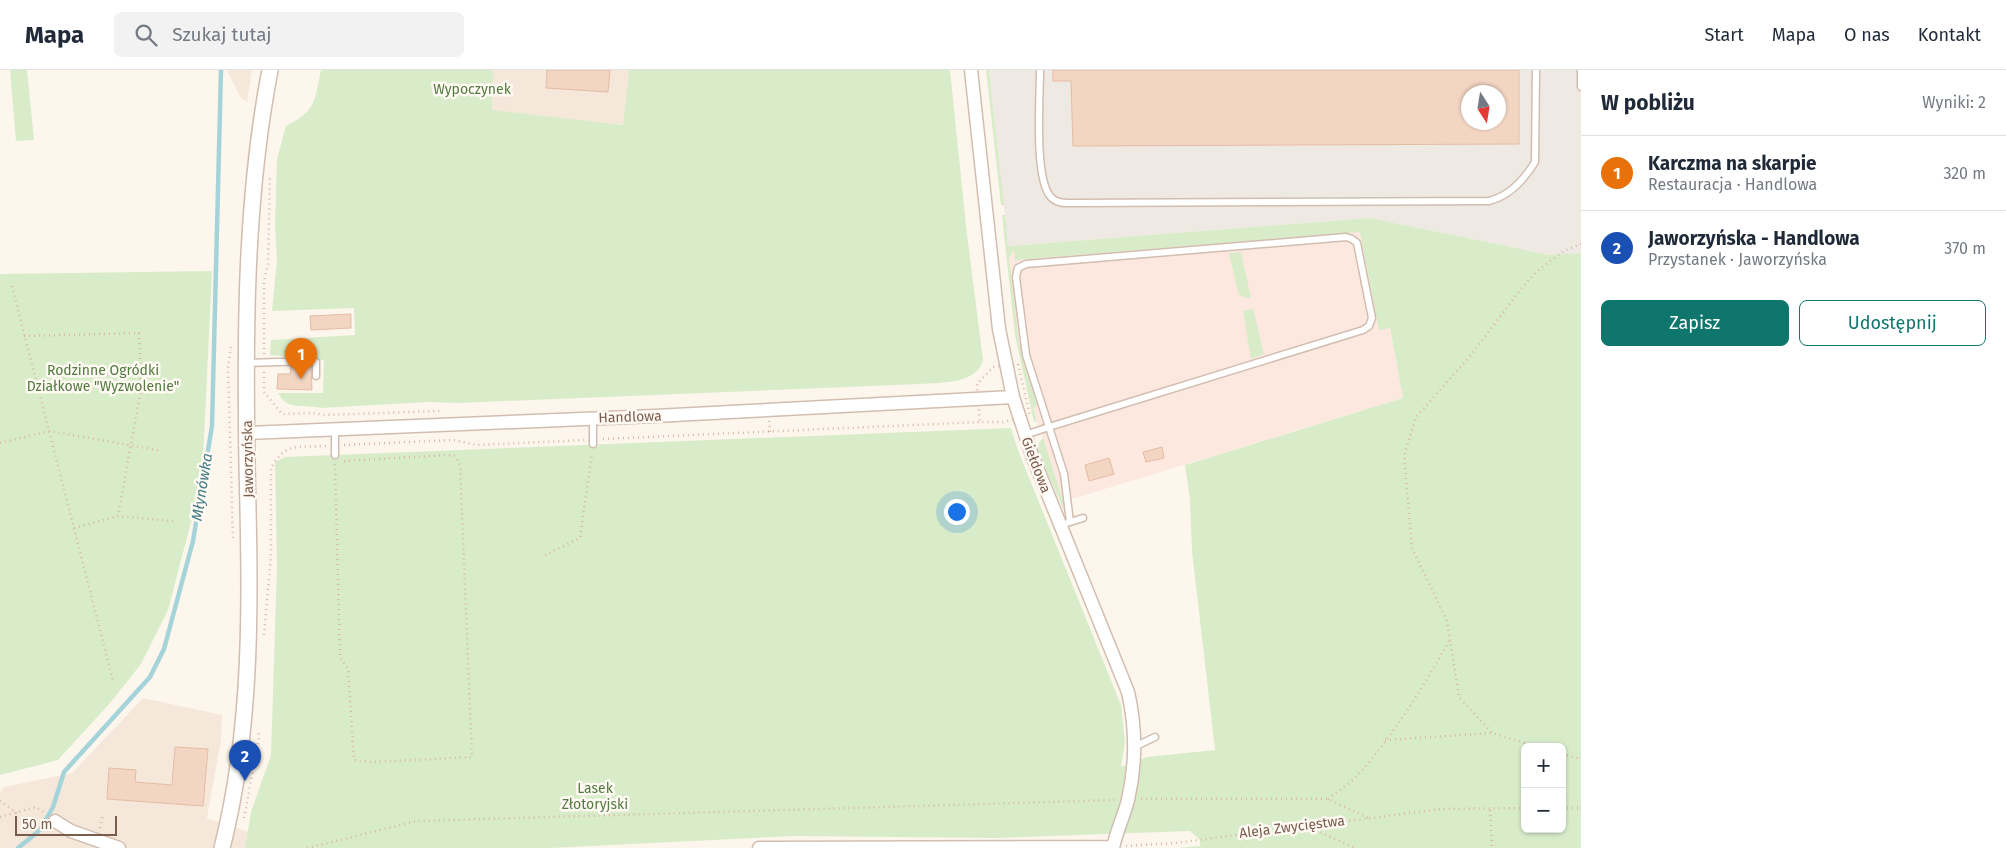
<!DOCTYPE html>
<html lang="pl">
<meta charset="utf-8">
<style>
:root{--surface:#fff;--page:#f2f2f3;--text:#1f2937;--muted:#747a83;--line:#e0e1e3;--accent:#0f766e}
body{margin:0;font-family:"Fira Sans",sans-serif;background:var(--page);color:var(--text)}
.controls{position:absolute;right:15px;bottom:15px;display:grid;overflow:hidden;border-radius:8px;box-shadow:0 1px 4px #0004}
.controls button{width:45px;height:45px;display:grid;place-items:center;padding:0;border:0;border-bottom:1px solid var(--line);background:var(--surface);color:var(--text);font:25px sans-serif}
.compass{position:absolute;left:1461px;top:15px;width:45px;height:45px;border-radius:50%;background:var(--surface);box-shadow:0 1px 4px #0004;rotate:168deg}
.scale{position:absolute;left:15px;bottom:12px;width:102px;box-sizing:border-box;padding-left:5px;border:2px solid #7a5c4d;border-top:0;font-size:14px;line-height:18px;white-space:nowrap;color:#7a5c4d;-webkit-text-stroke:4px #fffaf3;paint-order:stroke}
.you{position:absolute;left:956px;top:441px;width:18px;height:18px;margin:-12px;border:4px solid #fff;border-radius:50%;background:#1a73e8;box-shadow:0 0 0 8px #1a73e833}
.badge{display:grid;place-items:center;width:32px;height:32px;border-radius:50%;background:var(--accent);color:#fff;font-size:16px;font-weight:700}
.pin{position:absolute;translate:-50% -41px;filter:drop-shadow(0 1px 2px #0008)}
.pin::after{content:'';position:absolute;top:26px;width:18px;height:15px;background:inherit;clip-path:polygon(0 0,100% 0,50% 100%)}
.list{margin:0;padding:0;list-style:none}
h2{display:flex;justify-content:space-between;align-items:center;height:65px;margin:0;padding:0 20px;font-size:21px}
h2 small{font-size:16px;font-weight:400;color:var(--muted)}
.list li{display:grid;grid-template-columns:32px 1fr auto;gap:15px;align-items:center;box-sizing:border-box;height:75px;padding:0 20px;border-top:1px solid var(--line)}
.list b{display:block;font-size:19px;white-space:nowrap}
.list p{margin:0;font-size:16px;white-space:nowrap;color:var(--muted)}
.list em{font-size:16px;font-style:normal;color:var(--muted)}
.actions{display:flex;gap:10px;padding:15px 20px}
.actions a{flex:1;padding:11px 0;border:1px solid var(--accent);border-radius:8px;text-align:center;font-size:18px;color:var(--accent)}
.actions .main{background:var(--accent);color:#fff}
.icon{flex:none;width:28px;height:28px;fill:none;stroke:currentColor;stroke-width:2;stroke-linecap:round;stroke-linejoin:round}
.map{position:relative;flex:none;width:1581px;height:778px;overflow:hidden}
header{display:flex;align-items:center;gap:30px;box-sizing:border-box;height:70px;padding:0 25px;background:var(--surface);border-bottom:1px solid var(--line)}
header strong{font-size:24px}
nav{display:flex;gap:28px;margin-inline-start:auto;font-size:18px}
.search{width:350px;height:45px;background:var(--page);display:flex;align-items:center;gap:12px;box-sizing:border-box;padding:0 18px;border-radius:8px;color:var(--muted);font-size:19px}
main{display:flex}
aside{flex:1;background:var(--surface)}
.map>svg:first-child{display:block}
.residential{fill:#f5e8da}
.commercial{fill:#fde8e0}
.industrial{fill:#efe9e4;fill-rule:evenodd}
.green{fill:#d8ecc9;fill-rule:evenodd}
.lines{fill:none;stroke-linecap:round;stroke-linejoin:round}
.stream{stroke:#a5d3da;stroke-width:4.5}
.building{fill:#f3d5c3;stroke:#e6bba3;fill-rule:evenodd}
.service-casing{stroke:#d1beb0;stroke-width:9}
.minor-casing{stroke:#d1beb0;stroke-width:15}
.tertiary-casing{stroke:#d1beb0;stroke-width:18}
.path{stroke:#d9b8a5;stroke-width:2.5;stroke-dasharray:1 4;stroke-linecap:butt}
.service{stroke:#fff;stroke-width:6}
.minor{stroke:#fff;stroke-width:12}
.tertiary{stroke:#fff;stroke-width:15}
.labels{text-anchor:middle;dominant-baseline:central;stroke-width:5;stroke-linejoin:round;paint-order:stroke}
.park-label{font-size:14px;fill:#537a41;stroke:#fffaf3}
.street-label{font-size:14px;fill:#7a5c4d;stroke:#fffaf3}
.water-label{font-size:15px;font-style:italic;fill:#437c86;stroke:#fffaf3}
</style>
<header>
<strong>Mapa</strong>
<div class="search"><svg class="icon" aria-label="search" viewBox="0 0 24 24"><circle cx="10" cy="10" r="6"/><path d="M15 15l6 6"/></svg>Szukaj tutaj</div>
<nav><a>Start</a><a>Mapa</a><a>O nas</a><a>Kontakt</a></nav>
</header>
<main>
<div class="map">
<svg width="1581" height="778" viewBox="0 0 1581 778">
<rect width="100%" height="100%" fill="#fdf6ec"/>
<!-- residential -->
<path class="residential" d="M227,0H252L247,32L240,27Z
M493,0H629L623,55L491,40Z
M143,628L222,645L221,670L207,748L296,778H0V723L4,717L72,703Z"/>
<!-- commercial -->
<path class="commercial" d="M1369,150L1403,328L1062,432L1027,317L1019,282L1007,177Z"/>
<!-- industrial -->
<path class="industrial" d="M989,0H1581V183L1551,185L1370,148L1008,176ZM1468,22H1498V52H1468Z"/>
<!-- green -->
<path class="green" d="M10,0H27L34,70L16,71Z
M321,0H493L492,40L623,55L629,0H950L966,156L983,290C976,315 941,312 920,314L458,333L428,332L321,338C304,334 287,341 278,323H323L324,290L270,285L271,270L355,265L354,238L272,241L277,190L275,155L277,89L286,56C317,40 314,32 321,0Z
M986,0H989L1004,135H1001Z
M1002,145H1005L1008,176L1370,148L1550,185L1581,183V778H1177L1200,776V770L1190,761L998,768L794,766L550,778H245L251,742L271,685L277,497L275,392L285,387L1011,358L1019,383L1121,635L1125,672L1121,697L1147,687L1215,680L1192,481L1190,429L1185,395L1403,328L1390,258L1379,260L1360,162L1015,190L1014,180L1009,188L1019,272L1037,336L1033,337L1037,352H1034L1015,265ZM1525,677H1562V759H1525Z
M1241,182L1251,228C1246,229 1241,227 1238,222L1229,183Z
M212,201L202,410L168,540L141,594L111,632L58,690L0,705V204Z
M1253,238L1264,284L1251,289L1243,241Z
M1043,368L1066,440L1065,443L1038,381L1039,373Z"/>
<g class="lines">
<!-- stream -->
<path class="stream" d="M18,778L40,760L53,737L64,702L150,607L164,579L193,471L212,356L221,0"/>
</g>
<!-- building -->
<path class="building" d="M547,0H610L608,22L546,18Z
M1053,0H1519V74L1073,76L1071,11H1053ZM1468,22H1498V52H1468Z
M351,244V258L311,260L310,246Z
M311,296L312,320L277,319L278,304H290L291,297Z
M1162,377L1164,388L1146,392L1143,382Z
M1109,388L1114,404L1089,411L1085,395Z
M175,677L208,679L203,736L107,729L109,698L136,700L135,712L172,715Z"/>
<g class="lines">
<!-- service casing -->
<g class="service-casing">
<path id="service" d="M1040,0C1040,27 1034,106 1050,126C1056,134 1066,133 1075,133L1489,131C1510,126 1524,110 1535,92L1536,0
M1581,0V17
M246,293L313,291L316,292V306
M335,359V385
M1025,365L1049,357L1363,260L1369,256L1372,248L1357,173L1352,169L1346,167L1026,194L1018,198L1016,207L1026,285L1064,404L1070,452
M593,374V348
M1067,453L1083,448
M1134,677L1155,667"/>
</g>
<!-- minor casing -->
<g class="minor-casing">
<path id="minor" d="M971,0L999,259L1013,327L1032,385L1128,622C1136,657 1136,695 1128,730C1124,746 1116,762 1113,778
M247,363L655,346L1013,327
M55,751L71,761L119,778
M759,778L1113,777"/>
</g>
<!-- tertiary casing -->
<g class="tertiary-casing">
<path id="tertiary" d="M222,778C254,653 250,522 247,395C245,263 245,130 270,0"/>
</g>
<!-- path -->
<path class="path" d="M12,216L113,611
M24,266L139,263L141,319L118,446
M231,277L228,296L233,469
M264,284V211L268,194L270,105
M1018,294L1030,345L1003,352H980L977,314L993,297Z
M264,302V322L282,344L313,343L324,345L440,341
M769,351L770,362
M603,369L980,352
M0,373L50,361L162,381
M344,375L453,370L476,375L585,370
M335,394L340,588L348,598L354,690L373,692L472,687L460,395L455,386L448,385L343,391
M74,458L118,446L174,451
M545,485L580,468L592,383
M264,565L271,486V398C286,371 299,378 326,376
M1385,670L1492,663
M1539,677L1492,663L1459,627L1447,551L1412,478L1404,386L1416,347L1472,284L1521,219L1536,202L1564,181L1581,174
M1562,684L1581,689
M1141,729H1328L1368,748
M1328,729C1338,721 1350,714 1358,705C1394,664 1423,618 1449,571
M0,731L17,743
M1562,738H1581
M1490,740L1492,778
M0,747L36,737L45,743
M244,748L259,668L258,660
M1307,756L1355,778
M100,758L103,744
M1126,776L1175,773L1441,739L1525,738
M307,778L417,751L1116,730"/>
<!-- service -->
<use href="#service" class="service"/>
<!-- minor -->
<use href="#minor" class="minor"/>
<!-- tertiary -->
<use href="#tertiary" class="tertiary"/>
</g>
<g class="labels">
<!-- park labels -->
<g class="park-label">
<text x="472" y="19">Wypoczynek</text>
<text x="103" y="300">Rodzinne Ogródki<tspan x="103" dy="16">Działkowe "Wyzwolenie"</tspan></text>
<text x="595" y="718">Lasek<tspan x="595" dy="16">Złotoryjski</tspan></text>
</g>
<!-- street labels -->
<g class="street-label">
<text transform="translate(630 347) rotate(-2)">Handlowa</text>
<text transform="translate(248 389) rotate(-91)">Jaworzyńska</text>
<text transform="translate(1036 395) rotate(69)">Giełdowa</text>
<text transform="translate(1292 757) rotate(-7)">Aleja Zwycięstwa</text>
</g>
<!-- water labels -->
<g class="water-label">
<text transform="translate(202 417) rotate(-81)">Młynówka</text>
</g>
</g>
</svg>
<div class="controls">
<button>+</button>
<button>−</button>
</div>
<svg class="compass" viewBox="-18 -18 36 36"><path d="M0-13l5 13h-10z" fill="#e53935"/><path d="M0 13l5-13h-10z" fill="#747a83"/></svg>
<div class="scale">50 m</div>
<div class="you"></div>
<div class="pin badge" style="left:301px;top:309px;background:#e8710a">1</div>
<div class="pin badge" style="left:245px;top:711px;background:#1a4fb4">2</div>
</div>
<aside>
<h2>W pobliżu<small>Wyniki: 2</small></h2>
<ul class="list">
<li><span class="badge" style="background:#e8710a">1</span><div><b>Karczma na skarpie</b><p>Restauracja · Handlowa</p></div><em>320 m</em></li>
<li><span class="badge" style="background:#1a4fb4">2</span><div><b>Jaworzyńska - Handlowa</b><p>Przystanek · Jaworzyńska</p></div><em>370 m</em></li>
</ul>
<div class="actions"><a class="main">Zapisz</a><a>Udostępnij</a></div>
</aside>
</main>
